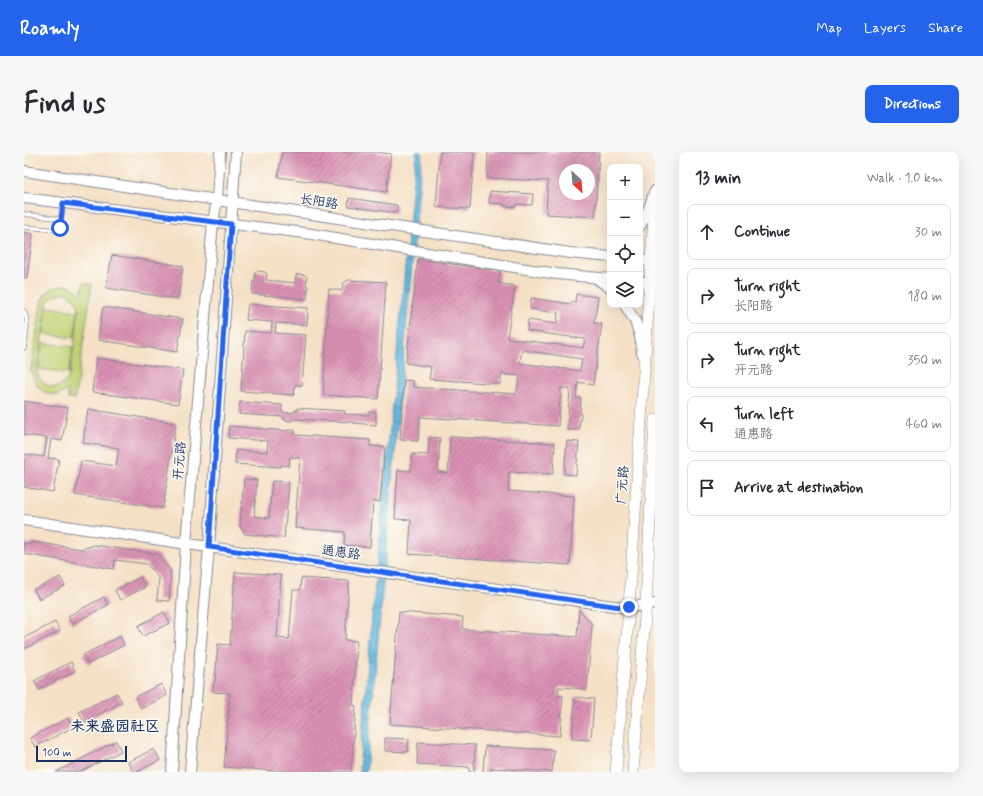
<!DOCTYPE html>
<meta charset="utf-8">
<style>
:root{--surface:#fff;--page:#f7f7f7;--text:#2b2b33;--muted:#7c7c81;--line:#e1e1e2;--accent:#2563eb}
body{margin:0;font-family:Mynerve,"LXGW WenKai TC",sans-serif;background:var(--page);color:var(--text)}
.controls{position:absolute;right:12px;top:12px;display:grid;overflow:hidden;border-radius:8px;box-shadow:0 4px 16px #0002}
.controls button{width:36px;height:36px;display:grid;place-items:center;padding:0;border:0;border-bottom:1px solid var(--line);background:var(--surface);color:var(--text);font:20px sans-serif}
.compass{position:absolute;left:535px;top:12px;width:36px;height:36px;border-radius:50%;background:var(--surface);box-shadow:0 4px 16px #0002;rotate:154deg}
.scale{position:absolute;left:12px;bottom:10px;width:91px;box-sizing:border-box;padding-left:4px;border:2px solid #1b2f5e;border-top:0;font-size:11px;line-height:14px;white-space:nowrap;color:#1b2f5e;-webkit-text-stroke:3px #fdfcf7;paint-order:stroke}
.stop{position:absolute;width:12px;height:12px;margin:-9px;border:3px solid #2563eb;border-radius:50%;background:#fff}
.stop.end{background:#2563eb;border-color:#fff;box-shadow:0 1px 4px #0008}
.list{margin:0;padding:0;list-style:none}
h2{display:flex;justify-content:space-between;align-items:center;height:52px;margin:0;padding:0 16px;font-size:17px}
h2 small{font-size:13px;font-weight:400;color:var(--muted)}
.list li{display:grid;grid-template-columns:26px 1fr auto;gap:12px;align-items:center;box-sizing:border-box;height:56px;margin:0 8px 8px;padding:0 8px;border:1px solid var(--line);border-radius:8px}
.list b{display:block;font-size:15px;white-space:nowrap}
.list p{margin:0;font-size:13px;white-space:nowrap;color:var(--muted)}
.list em{font-size:13px;font-style:normal;color:var(--muted)}
.icon{flex:none;width:22px;height:22px;fill:none;stroke:currentColor;stroke-width:2;stroke-linecap:round;stroke-linejoin:round}
.map{position:relative;flex:none;width:631px;height:620px;overflow:hidden;border-radius:8px}
header{display:flex;align-items:center;gap:24px;box-sizing:border-box;height:56px;padding:0 20px;background:var(--accent);color:#fff}
header strong{font-size:19px}
nav{display:flex;gap:22px;margin-inline-start:auto;font-size:14px}
.intro{display:flex;align-items:center;justify-content:space-between;box-sizing:border-box;height:96px;padding:0 24px}
h1{margin:0;font-size:28px}
.button{padding:10px 18px;border-radius:8px;background:var(--accent);color:#fff;font-size:14px;font-weight:700}
main{display:flex;gap:24px;padding:0 24px}
aside{flex:1;background:var(--surface);border-radius:8px;box-shadow:0 4px 16px #0002}
.map>svg:first-child{display:block}
.grass{fill:#c1d173;stroke:#6e8068;fill-rule:evenodd}
.water{fill:url(#water-ripples);stroke:#3e749e}
.building{fill:url(#building-hatch);fill-rule:evenodd}
.lines{fill:none;stroke-linecap:round;stroke-linejoin:round}
.lane-casing{stroke:#888892;stroke-width:5}
.secondary-casing{stroke:#888892;stroke-width:12}
.primary-casing{stroke:#888892;stroke-width:12}
.lane{stroke:#fff;stroke-width:3.5}
.secondary{stroke:#fff;stroke-width:10}
.primary{stroke:#fff;stroke-width:11}
.route{stroke:#2563eb;stroke-width:5}
.labels{text-anchor:middle;dominant-baseline:central;stroke-width:3;stroke-linejoin:round;paint-order:stroke}
.street-label{font-size:13px;fill:#1b2f5e;stroke:#fdfcf7}
.quarter-label{font-size:15px;font-weight:bold;fill:#1b2f5e;stroke:#fdfcf7}
</style>
<header>
<strong>Roamly</strong>
<nav><a>Map</a><a>Layers</a><a>Share</a></nav>
</header>
<div class="intro"><h1>Find us</h1><a class="button">Directions</a></div>
<main>
<div class="map">
<svg width="631" height="620" viewBox="0 0 631 620">
<defs>
<pattern id="water-ripples" width="26" height="14" patternUnits="userSpaceOnUse"><rect width="26" height="14" fill="#61bade"/><path d="M2 4q2-2 4 0t4 0M15 11q2-2 4 0t4 0" fill="none" stroke="#4f98b7"/></pattern>
<pattern id="building-hatch" width="6" height="6" patternUnits="userSpaceOnUse"><rect width="6" height="6" fill="#da91b3"/><path d="M-1 1l2-2M0 6l6-6M5 7l2-2" fill="none" stroke="#b07795"/></pattern>
</defs>
<rect width="100%" height="100%" fill="#fdfcf7"/>
<filter id="ink" filterUnits="userSpaceOnUse"><feTurbulence type="fractalNoise" baseFrequency=".025" numOctaves="2"/><feDisplacementMap in="SourceGraphic" scale="8" xChannelSelector="R" yChannelSelector="G"/><feConvolveMatrix kernelMatrix="1 2 1 2 8 2 1 2 1" color-interpolation-filters="sRGB"/></filter>
<filter id="wash" filterUnits="userSpaceOnUse"><feTurbulence type="fractalNoise" baseFrequency=".012" numOctaves="4" result="noise"/><feDisplacementMap in="SourceGraphic" scale="16" xChannelSelector="R" yChannelSelector="G"/><feGaussianBlur stdDeviation="0.9" result="paint"/><feColorMatrix in="noise" values="0 0 0 0 0 0 0 0 0 0 0 0 0 0 0 0 0 1.4 0 .05"/><feComposite in="paint" operator="in"/></filter>
<g filter="url(#wash)">
<rect width="100%" height="100%" fill="#f4e0c5"/>
<!-- grass -->
<path class="grass" d="M59,131L68,132L51,247H44V238L34,243L24,242L19,239L15,236L12,231L8,223L7,218L18,147C24,137 38,130 50,136C53,138 55,141 57,143ZM40,141C49,143 54,149 55,159L46,222C39,242 16,238 13,218L23,152C26,145 32,142 40,141Z
M23,155L54,159L50,186L20,182Z
M18,191L49,195L45,221L15,217Z"/>
<!-- water -->
<path class="water" d="M392,0H398L342,620H335L346,488Z"/>
<g id="blocks">
<!-- building -->
<path class="building" d="M258,0H352L367,2L362,40L254,25Z
M416,0H450L446,57L412,55Z
M464,0H575L571,65L522,62L524,29L463,26ZM541,18H565V42H541Z
M466,39L509,42L508,53L493,52L492,55L480,54V52L465,51Z
M325,46L373,53L372,61L324,54Z
M0,80L9,82L3,126H0Z
M88,103L159,114L154,147L82,136Z
M394,107L476,119L474,131L491,134L483,186L559,196L561,187L503,179L504,168L533,172L534,161L506,157L507,146L547,152V150H551L552,142L574,145L570,171L578,172L569,233L554,230L552,246H557L556,260H557V266H556L555,278H543L546,237L537,236L534,274L396,265L394,289L376,288L380,228L389,229V235L492,242L496,224L478,222L476,232L405,227L407,215L382,211ZM498,198L558,207L556,219L496,211Z
M233,119L241,120L243,122L242,128L271,131L272,123L274,122L281,123L283,125L282,134H284L283,147L228,142L229,129L231,130V121Z
M324,128L362,130L354,247L299,243L305,137L318,139L319,132Z
M224,152L284,156L283,173L252,171L251,181L282,183L278,233H271L270,243L217,239L221,179L247,181L248,170L222,168Z
M79,155L159,167L153,200L74,188Z
M72,206L159,218L154,252L68,240Z
M0,249L44,256L38,289L27,287L24,306L35,307L29,340L0,335V302L20,305L23,286L0,283Z
M216,250L258,253V260L269,261L270,259H273V256L321,259L320,262L345,263V260H352V273L329,271V270L268,267V269L260,268V265L215,262Z
M64,257L152,271L139,356L51,343L57,309L92,314L95,296L59,291Z
M205,274L264,279V278H271V283L346,288V294L361,295L356,350L349,349L346,395L320,393L321,380L271,376L276,306L266,305L265,314L257,313V315L211,312L212,298L243,300L244,289L204,286Z
M405,285L416,286L414,320L424,321L426,285L531,291L529,322L485,320L484,339L550,344L546,413L385,402L387,368L371,367L374,318L387,319L388,302L404,303Z
M543,289L555,290L552,323L540,322Z
M220,327L233,328L230,364L245,366L248,329L265,330L260,386L221,382L216,374Z
M7,390L58,397L70,393L133,402L147,419L145,449L133,448L135,427L123,412L91,408L90,417L0,402V391L7,392Z
M211,420L257,423L253,486L265,487L269,438H276L277,426L325,429L321,488L333,489L329,553L332,554L327,620H264L200,615L206,541L189,540L190,530H191L194,492L206,493Z
M36,425L41,434L15,447L10,438Z
M116,425L121,435L96,448L91,438Z
M80,445L84,453L48,472L44,464Z
M555,457L568,472L563,537L535,535L534,544H539L536,584L366,572L375,460L439,465L438,477L553,485Z
M140,460L146,471L119,484L114,474Z
M31,470L36,479L0,497V486Z
M96,484L100,493L64,512L59,503Z
M47,510L51,519L15,538L10,529Z
M137,532L143,543L117,557L111,545Z
M93,541L98,550L60,570L55,560Z
M551,545L570,547L567,588L548,587Z
M44,566L49,575L11,595L6,586Z
M361,586L385,587L384,600L361,599Z
M92,589L97,599L56,620H32Z
M394,590L451,593L450,620H445V615L393,612Z
M461,594L530,598L528,620L467,616V620H459Z
M130,597L136,608L113,620H109L104,610Z"/>
</g>
</g>
<g filter="url(#ink)">
<use href="#blocks" fill-opacity="0" stroke="#888892" stroke-width="1"/>
<g class="lines">
<!-- lane casing -->
<g class="lane-casing">
<path id="lane" d="M0,62L37,67
M0,75L34,78L36,76L39,52
M0,159C5,170 2,183 0,196"/>
</g>
<!-- secondary casing -->
<g class="secondary-casing">
<path id="secondary" d="M0,19L546,101L586,105
M0,46L281,81L533,122L586,127
M616,74L623,61L631,39
M616,108L631,109
M572,126L586,136
M616,130L631,131
M601,153L611,169L616,184L618,201
M0,368L596,455H605L631,452
M148,620L162,392L189,70L193,48L196,0
M166,620L185,395L212,0"/>
</g>
<!-- primary casing -->
<g class="primary-casing">
<path id="primary" d="M592,620L605,455L631,48
M609,620L622,452L631,268"/>
</g>
<!-- lane -->
<use href="#lane" class="lane"/>
<!-- secondary -->
<use href="#secondary" class="secondary"/>
<!-- primary -->
<use href="#primary" class="primary"/>
</g>
</g>
<g class="lines" filter="url(#ink)">
<!-- route -->
<path class="route" d="M36,76L39,51L207,72L185,395L596,455H605"/>
</g>
<g class="labels">
<!-- street labels -->
<g class="street-label">
<text transform="translate(295 50) rotate(9)">长阳路</text>
<text transform="translate(156 309) rotate(-85)">开元路</text>
<text transform="translate(599 333) rotate(-86)">广元路</text>
<text transform="translate(317 401) rotate(8)">通惠路</text>
</g>
<!-- quarter labels -->
<g class="quarter-label">
<text x="91" y="575">未来盛园社区</text>
</g>
</g>
</svg>
<div class="controls">
<button>+</button>
<button>−</button>
<button><svg class="icon" aria-label="locate" viewBox="0 0 24 24"><circle cx="12" cy="12" r="6"/><path d="M12 2v4M12 18v4M2 12h4M18 12h4"/></svg></button>
<button><svg class="icon" aria-label="layers" viewBox="0 0 24 24"><path d="M12 4l9 5-9 5-9-5zM3 14l9 5 9-5"/></svg></button>
</div>
<svg class="compass" viewBox="-18 -18 36 36"><path d="M0-13l5 13h-10z" fill="#e53935"/><path d="M0 13l5-13h-10z" fill="#7c7c81"/></svg>
<div class="scale">100 m</div>
<div class="stop" style="left:36px;top:76px"></div>
<div class="stop end" style="left:605px;top:455px"></div>
</div>
<aside>
<h2>13 min<small>Walk · 1.0 km</small></h2>
<ul class="list">
<li><svg class="icon" aria-label="ahead" viewBox="0 0 24 24"><path d="M12 20V5M6 11l6-6 6 6"/></svg><div><b>Continue</b></div><em>30 m</em></li>
<li><svg class="icon" aria-label="right" viewBox="0 0 24 24"><path d="M7 20v-9h11M14 6l5 5-5 5"/></svg><div><b>Turn right</b><p>长阳路</p></div><em>180 m</em></li>
<li><svg class="icon" aria-label="right" viewBox="0 0 24 24"><path d="M7 20v-9h11M14 6l5 5-5 5"/></svg><div><b>Turn right</b><p>开元路</p></div><em>350 m</em></li>
<li><svg class="icon" aria-label="left" viewBox="0 0 24 24"><path d="M17 20v-9H6M10 6l-5 5 5 5"/></svg><div><b>Turn left</b><p>通惠路</p></div><em>460 m</em></li>
<li><svg class="icon" aria-label="arrive" viewBox="0 0 24 24"><path d="M6 21V4h12l-3 4 3 4H6"/></svg><div><b>Arrive at destination</b></div></li>
</ul>
</aside>
</main>
